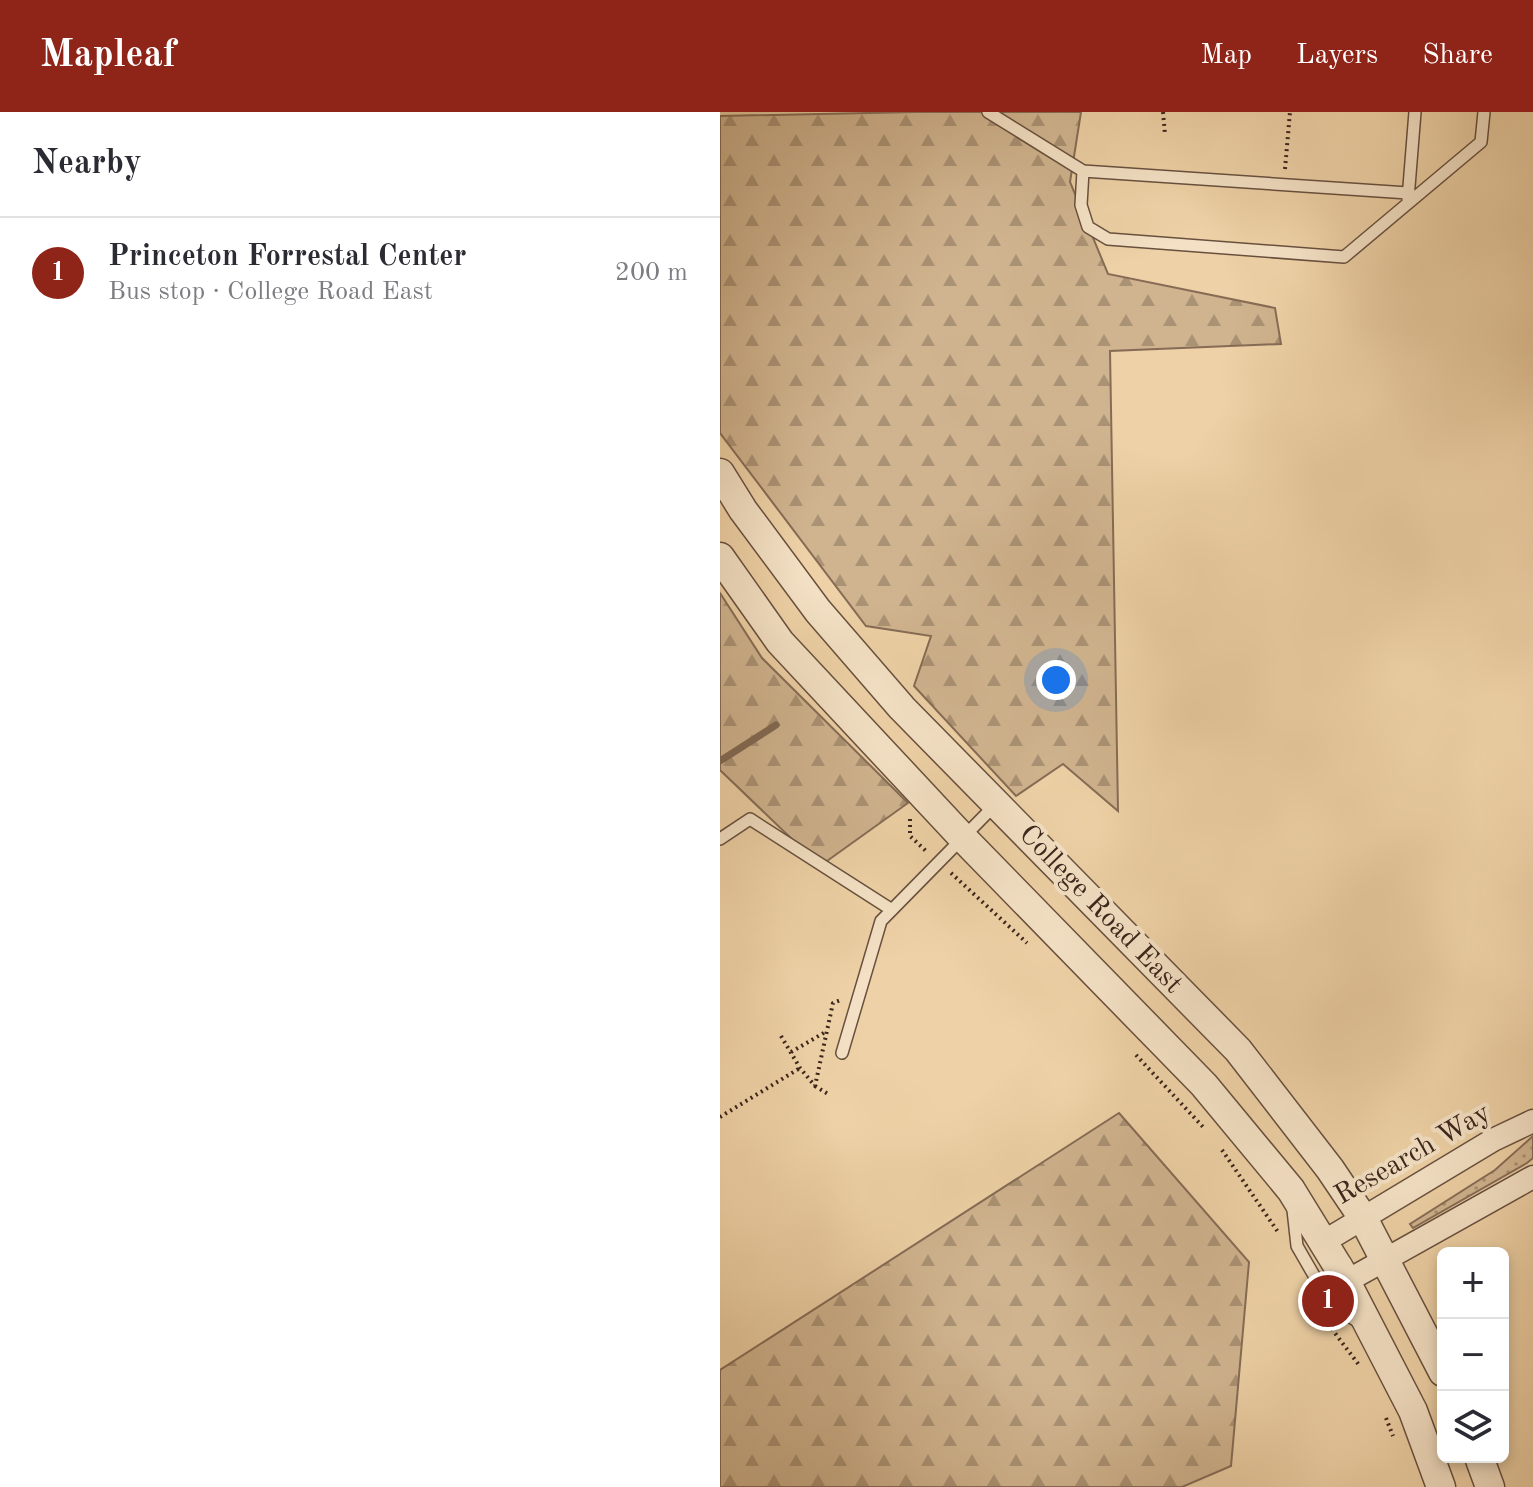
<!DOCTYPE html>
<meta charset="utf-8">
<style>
:root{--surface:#fff;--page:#f2f2f3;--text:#2b2b33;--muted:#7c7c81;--line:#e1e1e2;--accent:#8f2418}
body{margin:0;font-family:"Old Standard TT",serif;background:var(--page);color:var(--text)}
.controls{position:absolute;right:24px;bottom:24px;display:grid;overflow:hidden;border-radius:12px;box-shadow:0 4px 12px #0003}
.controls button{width:72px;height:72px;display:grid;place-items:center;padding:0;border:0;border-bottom:2px solid var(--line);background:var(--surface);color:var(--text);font:40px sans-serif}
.you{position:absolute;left:336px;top:568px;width:28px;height:28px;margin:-20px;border:6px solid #fff;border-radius:50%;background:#1a73e8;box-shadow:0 0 0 12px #1a73e833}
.badge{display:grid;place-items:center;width:52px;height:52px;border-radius:50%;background:var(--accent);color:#fff;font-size:26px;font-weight:700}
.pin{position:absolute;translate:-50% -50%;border:4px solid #fff;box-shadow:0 2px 8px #0006}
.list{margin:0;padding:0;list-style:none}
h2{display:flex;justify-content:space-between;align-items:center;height:104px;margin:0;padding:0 32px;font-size:34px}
h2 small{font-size:26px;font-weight:400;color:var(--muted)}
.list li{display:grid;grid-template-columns:52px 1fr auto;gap:24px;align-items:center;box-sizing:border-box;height:112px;padding:0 32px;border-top:2px solid var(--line)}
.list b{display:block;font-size:30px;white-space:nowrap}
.list p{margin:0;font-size:26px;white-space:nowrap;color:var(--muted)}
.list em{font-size:26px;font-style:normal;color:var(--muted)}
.icon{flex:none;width:44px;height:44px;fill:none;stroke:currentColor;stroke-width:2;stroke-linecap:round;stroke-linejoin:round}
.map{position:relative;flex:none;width:813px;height:1375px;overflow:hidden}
header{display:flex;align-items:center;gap:48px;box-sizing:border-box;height:112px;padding:0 40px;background:var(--accent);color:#fff}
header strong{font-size:38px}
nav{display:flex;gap:44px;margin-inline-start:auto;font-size:28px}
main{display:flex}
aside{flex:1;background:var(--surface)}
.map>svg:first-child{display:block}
.green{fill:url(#green-dots);stroke:#866c56;stroke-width:2}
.forest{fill:url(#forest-firs);stroke:#866c56;stroke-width:2}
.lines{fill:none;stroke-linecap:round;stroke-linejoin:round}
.stream{stroke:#826953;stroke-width:7}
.service-casing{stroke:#68503e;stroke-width:14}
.minor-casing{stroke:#68503e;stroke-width:25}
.tertiary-casing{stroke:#68503e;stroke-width:31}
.path{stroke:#3b251c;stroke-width:4;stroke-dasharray:2 4;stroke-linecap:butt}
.service{stroke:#f4e1c5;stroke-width:11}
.minor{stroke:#f4e1c5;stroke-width:22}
.tertiary{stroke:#f4e1c5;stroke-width:28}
.labels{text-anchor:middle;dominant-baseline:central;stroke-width:8;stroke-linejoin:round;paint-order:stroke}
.street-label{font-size:28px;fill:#3b251c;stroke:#f4e1c5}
</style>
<header>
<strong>Mapleaf</strong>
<nav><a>Map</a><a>Layers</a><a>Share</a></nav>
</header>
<main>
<aside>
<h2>Nearby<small></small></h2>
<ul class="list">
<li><span class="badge">1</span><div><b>Princeton Forrestal Center</b><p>Bus stop · College Road East</p></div><em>200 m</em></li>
</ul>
</aside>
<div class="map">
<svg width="813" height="1375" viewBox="0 0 813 1375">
<defs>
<pattern id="green-dots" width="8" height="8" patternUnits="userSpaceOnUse" patternTransform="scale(2)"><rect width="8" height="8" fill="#d0b48f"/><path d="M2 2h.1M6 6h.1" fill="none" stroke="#aa9274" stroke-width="1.8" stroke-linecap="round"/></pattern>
<pattern id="forest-firs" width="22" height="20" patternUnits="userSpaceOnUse" patternTransform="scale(2)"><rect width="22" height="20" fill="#d0b48f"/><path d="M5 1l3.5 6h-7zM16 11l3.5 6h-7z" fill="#aa9274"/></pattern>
</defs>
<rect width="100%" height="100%" fill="#eed1a6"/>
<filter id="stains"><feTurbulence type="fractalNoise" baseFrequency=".0025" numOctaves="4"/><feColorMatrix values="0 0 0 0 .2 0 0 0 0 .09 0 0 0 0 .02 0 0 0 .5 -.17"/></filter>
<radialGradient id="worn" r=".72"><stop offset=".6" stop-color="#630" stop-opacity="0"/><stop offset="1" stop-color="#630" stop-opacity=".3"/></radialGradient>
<!-- green -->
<path class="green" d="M813,1024V1046L807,1051L693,1116L690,1112L775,1058Z"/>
<!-- forest -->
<path class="forest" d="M196,0H361L350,70L388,162L555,196L561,232L390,239L398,699L343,652L296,684L194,574L211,524L146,514L0,321V4Z
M0,481L42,546L188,691L100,754L0,658Z
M399,1001L529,1150L511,1354L462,1375H0V1258Z"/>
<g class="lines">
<!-- stream -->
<path class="stream" d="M0,649L56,613"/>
<!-- service casing -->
<g class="service-casing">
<path id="service" d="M268,0L363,59L361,93L368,115L388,127L624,145L761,30L764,0
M363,59L688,81
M688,87L695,0
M0,727L30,707L172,798
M122,941L161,809L276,692
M573,1098L577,1134L611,1193L637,1209"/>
</g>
<!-- minor casing -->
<g class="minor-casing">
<path id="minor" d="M605,1129L773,1028L813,1009
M627,1169L813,1065"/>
</g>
<!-- tertiary casing -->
<g class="tertiary-casing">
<path id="tertiary" d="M0,361L23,398L98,499L182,596L518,938L610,1057L643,1106L723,1260
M0,445L60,530L243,726L484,973L571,1078L627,1169
M618,1154L693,1299L721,1375
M759,1345L770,1375"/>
</g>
<!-- path -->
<path class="path" d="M443,0L445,23
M565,57L570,0
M190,707V724L206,739
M231,761L307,831
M61,924L80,956L95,974L113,891L121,888
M71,940L107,919
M416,943L484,1016
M95,974L108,982
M0,1005L80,956
M502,1038L558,1120
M608,1212L639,1253
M666,1306L673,1324"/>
<!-- service -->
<use href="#service" class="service"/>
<!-- minor -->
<use href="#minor" class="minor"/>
<!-- tertiary -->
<use href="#tertiary" class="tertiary"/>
</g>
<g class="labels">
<!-- street labels -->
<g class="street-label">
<text transform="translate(380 798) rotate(46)">College Road East</text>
<text transform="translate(693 1043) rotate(-30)">Research Way</text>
</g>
</g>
<rect width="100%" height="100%" filter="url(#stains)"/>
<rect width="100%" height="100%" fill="url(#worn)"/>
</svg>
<div class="controls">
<button>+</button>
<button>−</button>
<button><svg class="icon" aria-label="layers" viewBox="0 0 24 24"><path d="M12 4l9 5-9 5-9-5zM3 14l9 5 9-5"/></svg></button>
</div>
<div class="you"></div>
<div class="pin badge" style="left:608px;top:1189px">1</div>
</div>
</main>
